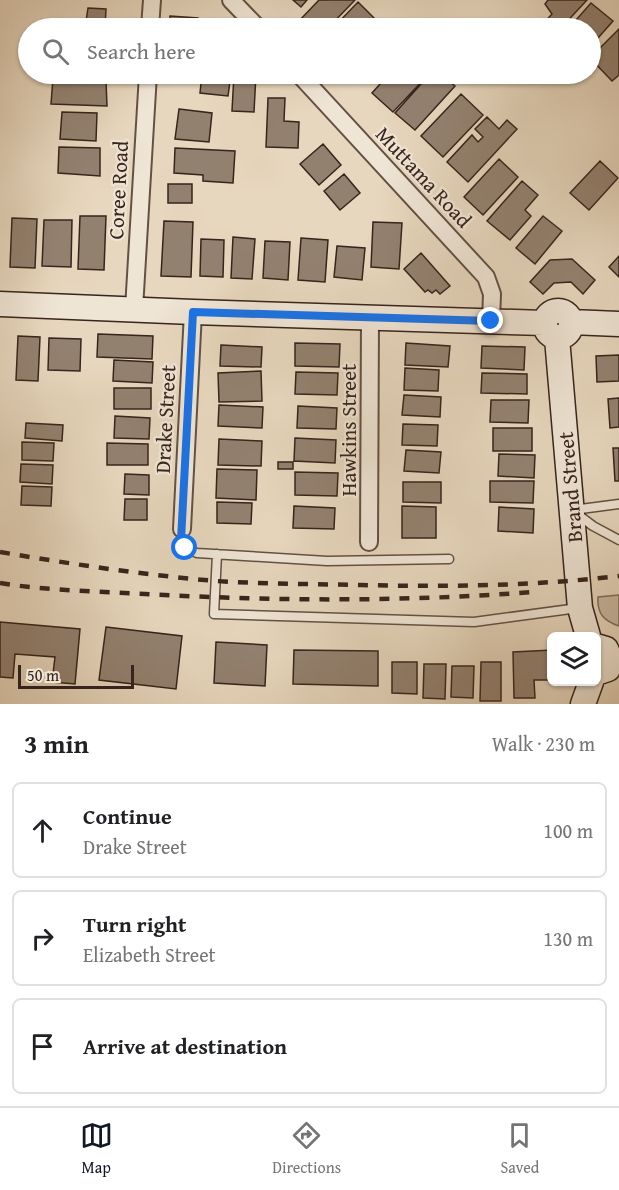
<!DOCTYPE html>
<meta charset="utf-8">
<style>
:root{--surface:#fff;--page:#f2f2f2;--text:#202124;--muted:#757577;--line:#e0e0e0;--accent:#111827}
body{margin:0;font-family:"Gentium Book Plus",serif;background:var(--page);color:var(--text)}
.controls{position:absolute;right:18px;bottom:18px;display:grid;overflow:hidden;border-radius:9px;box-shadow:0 2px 4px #0004}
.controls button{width:54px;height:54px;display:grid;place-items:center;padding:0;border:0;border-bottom:2px solid var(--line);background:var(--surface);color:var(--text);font:30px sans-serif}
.scale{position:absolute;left:18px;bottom:15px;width:116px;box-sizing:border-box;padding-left:6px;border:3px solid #37241c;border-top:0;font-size:16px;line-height:21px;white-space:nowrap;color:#37241c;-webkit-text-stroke:4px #efe5d5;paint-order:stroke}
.stop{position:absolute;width:18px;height:18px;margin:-14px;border:4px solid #1a73e8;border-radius:50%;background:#fff}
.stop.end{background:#1a73e8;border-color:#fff;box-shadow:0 2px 6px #0008}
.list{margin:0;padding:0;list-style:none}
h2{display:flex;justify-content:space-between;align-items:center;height:78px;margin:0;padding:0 24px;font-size:26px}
h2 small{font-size:20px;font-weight:400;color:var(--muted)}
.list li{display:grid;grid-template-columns:39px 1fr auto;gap:18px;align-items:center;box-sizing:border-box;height:96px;margin:0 12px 12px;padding:0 12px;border:2px solid var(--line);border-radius:9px}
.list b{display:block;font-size:22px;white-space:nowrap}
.list p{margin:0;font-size:20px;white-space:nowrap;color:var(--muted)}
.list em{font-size:20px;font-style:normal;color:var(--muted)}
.icon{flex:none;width:33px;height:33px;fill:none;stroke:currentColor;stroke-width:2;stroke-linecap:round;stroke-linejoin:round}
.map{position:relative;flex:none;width:619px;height:704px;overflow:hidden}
.search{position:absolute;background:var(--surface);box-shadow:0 2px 4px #0004;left:18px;right:18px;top:18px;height:66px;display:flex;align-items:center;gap:15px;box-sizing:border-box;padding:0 21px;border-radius:33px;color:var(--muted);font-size:22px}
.sheet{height:402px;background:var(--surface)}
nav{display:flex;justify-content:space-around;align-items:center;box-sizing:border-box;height:84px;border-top:2px solid var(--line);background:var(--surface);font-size:16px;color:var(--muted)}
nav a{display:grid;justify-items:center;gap:3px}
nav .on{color:var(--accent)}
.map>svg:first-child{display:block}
.green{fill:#c9b9a2;stroke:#806e5f;stroke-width:1.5}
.building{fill:#938170;stroke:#37241c;stroke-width:1.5}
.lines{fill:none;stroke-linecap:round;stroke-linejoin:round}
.lane-casing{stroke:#635144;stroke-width:11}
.street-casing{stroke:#635144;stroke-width:20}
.secondary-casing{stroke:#37241c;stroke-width:27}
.lane{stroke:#efe5d5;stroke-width:8}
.street{stroke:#efe5d5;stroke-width:16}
.secondary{stroke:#efe5d5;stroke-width:24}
.rail{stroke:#37241c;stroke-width:4.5;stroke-dasharray:10 10;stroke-linecap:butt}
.route{stroke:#1a73e8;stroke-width:8}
.labels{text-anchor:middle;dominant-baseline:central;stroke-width:4.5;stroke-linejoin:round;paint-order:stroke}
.street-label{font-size:21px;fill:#37241c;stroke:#efe5d5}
</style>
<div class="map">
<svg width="619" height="704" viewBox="0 0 619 704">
<rect width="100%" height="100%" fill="#e7d7be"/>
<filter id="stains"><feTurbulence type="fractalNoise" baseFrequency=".00333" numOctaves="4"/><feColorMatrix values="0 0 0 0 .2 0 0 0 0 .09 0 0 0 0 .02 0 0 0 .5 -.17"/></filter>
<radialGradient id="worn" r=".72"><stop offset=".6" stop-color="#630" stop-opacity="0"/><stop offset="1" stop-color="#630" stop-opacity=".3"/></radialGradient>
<!-- green -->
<path class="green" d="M619,595V626C604,621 597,614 598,597Z"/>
<!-- building -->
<path class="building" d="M293,0H307L301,7Z
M319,0H355L328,28H302L297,23Z
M548,0H587L561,28H543L541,26L552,14L545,4Z
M358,2L378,22L372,28H333Z
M591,3L613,21L590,47V28H569Z
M88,8L106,9L105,28H85Z
M170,16L198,18V28H169Z
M619,29V75L612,81L590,58Z
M202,74H231L228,96L200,93Z
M234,74H256L254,112L232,111Z
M358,74H374L366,82Z
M389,74H429L393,112L372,93Z
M430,74H440L455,86L415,130L395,113Z
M53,78L106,81L107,106L51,104Z
M461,94L483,115L443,157L421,136Z
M268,98H285L284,121L299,122L298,148L266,147Z
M179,109L212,113L209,142L175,139Z
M62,112L97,113L96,141L60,139Z
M487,117L499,129L507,120L517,129L468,182L447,162L472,135L478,142L483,137L475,129Z
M323,144L341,165L319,185L300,164Z
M59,147L100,148V176L58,173Z
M175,148L235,151L233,183L203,181V175L174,173Z
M499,159L518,177L483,215L464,197Z
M600,161L618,178L589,210L570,193Z
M344,174L360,193L340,210L324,191Z
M522,181L538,195L525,210L531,216L510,240L487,221Z
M168,184H192V203H168Z
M80,216H106L104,270L78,269Z
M543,216L562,231L535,264L516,248Z
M12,218L37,219L35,268L10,267Z
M44,220H72L71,267L42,266Z
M164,221L193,222L191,277L161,276Z
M373,222L402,223L399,269L371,267Z
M233,237L255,239L252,279L231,278Z
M301,238L328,240L325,282L298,280Z
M201,239L224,240L223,277L200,276Z
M265,241L290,242L288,280L263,278Z
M337,246L365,248L362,280L334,277Z
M421,253L450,286L440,294L436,290L432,293L428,290L425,292L404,269Z
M619,256V277L609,267Z
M572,259L595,280L583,294L571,282L554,283L543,294L530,282L550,260Z
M98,334L153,336L152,359L97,357Z
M18,336L40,337L38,381L16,380Z
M49,338L81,339L80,371L48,370Z
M295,343L340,344L339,367L295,366Z
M406,343L450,346L448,367L405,365Z
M221,345L262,347L261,367L220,366Z
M482,346L525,347L524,370L481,368Z
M619,355V381L597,382L596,356Z
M114,360L153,362L152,383L113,381Z
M405,368L439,370L438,391L404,390Z
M261,371L262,401L219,402L218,373Z
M296,372L338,373L337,395L295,394Z
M482,373L527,374V394L481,393Z
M114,388H151V409H114Z
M404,395L441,397L440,417L402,415Z
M619,398V427L610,428L608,399Z
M491,400H529L528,423L490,422Z
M219,405L263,407L262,428L218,426Z
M298,406L337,408L336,429L297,428Z
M115,416L150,418L149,439L114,438Z
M26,423L63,425L62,441L25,438Z
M403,424L438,425L437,446L402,445Z
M493,428H532V451H493Z
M295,438L336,440L335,463L294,461Z
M219,439L262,441L261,466L218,465Z
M22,442L54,443L53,461L22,460Z
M107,443L148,444V465H107Z
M613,448H619V481H615Z
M406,450L441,452L439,473L404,471Z
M499,454L535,455L534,478L498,476Z
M278,462H293V469H278Z
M21,464L53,465L52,484L20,482Z
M217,469L257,470L256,500L216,498Z
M295,472L338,473L337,496L295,495Z
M125,474L149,475V495L124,494Z
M490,481H534L533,503L490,502Z
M403,482H441V503L403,502Z
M22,486L52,487L51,506L21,505Z
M125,499H147V520H124Z
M217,502L252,503L251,524L217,523Z
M294,506L335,508L334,529L293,528Z
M402,506L436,507V538H402Z
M499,507L534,509L533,533L498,531Z
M0,622L80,629L75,684L52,682L55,657L15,654L13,678L0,677Z
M106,627L182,636L176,689L99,680Z
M216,642L267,645L265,686L214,683Z
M294,650L378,651V686L293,684Z
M552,650V680H534L535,698H514L513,652Z
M392,662H417V694L392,693Z
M481,662H501V701H480Z
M424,664H446L445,699L423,698Z
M452,666H474L473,698L451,697Z"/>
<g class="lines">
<!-- lane casing -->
<g class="lane-casing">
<path id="lane" d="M573,510L619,504
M577,514L593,526L619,540
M182,529C181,542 183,549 197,553L327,561L449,559
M217,554L214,614L474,622L578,608"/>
</g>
<!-- street casing -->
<g class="street-casing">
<path id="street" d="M231,0L258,28
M150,28L152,0
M299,74L486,277L492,294L491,321
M134,309L148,74
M182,529L193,312
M369,542L370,317"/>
</g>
<!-- secondary casing -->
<g class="secondary-casing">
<path id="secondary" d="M0,304L193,312L544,323
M545 324a13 13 0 1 1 26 0a13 13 0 1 1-26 0Z
M571,322L619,324
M557,338L580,608L588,636
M596,646L606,649L611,660L608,669L596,673
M583,704L591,682"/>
</g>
<!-- lane -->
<use href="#lane" class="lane"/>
<!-- street -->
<use href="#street" class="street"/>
<!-- secondary -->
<use href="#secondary" class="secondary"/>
<!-- rail -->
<path class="rail" d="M0,552C71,564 144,575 216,581C264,584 313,584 361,585C447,587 533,586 619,576
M0,583C48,591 97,591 145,594C274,601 404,602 532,592"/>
</g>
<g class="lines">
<!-- route -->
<path class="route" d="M185,548L181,540L193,312L491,321"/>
</g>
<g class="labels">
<!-- street labels -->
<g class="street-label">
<text transform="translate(424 177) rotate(47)">Muttama Road</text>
<text transform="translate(118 190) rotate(-87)">Coree Road</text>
<text transform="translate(165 419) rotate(-87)">Drake Street</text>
<text transform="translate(348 430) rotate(-90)">Hawkins Street</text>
<text transform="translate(570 487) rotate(-95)">Brand Street</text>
</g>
</g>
<rect width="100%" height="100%" filter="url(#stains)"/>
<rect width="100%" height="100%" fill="url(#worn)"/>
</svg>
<div class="controls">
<button><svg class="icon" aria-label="layers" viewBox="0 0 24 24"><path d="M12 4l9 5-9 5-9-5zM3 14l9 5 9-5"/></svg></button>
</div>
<div class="scale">50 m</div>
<div class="stop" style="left:185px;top:548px"></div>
<div class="stop end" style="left:491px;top:321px"></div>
<div class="search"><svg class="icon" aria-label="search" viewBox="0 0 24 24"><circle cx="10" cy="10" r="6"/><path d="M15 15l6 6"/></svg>Search here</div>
</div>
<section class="sheet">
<h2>3 min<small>Walk · 230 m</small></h2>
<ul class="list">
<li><svg class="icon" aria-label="ahead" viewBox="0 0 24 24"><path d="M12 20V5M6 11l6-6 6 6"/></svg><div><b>Continue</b><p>Drake Street</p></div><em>100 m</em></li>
<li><svg class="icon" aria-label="right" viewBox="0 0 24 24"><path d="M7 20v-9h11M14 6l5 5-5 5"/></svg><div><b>Turn right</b><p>Elizabeth Street</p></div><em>130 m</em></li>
<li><svg class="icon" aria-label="arrive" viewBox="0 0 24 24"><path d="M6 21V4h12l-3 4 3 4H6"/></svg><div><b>Arrive at destination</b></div></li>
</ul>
</section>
<nav>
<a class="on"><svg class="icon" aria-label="map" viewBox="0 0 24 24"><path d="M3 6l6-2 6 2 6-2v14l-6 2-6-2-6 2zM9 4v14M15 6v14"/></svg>Map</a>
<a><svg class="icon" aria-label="directions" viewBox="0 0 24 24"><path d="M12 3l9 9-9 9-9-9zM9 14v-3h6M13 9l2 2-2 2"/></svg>Directions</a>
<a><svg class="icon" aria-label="saved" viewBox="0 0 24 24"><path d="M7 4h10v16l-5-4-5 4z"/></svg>Saved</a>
</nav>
